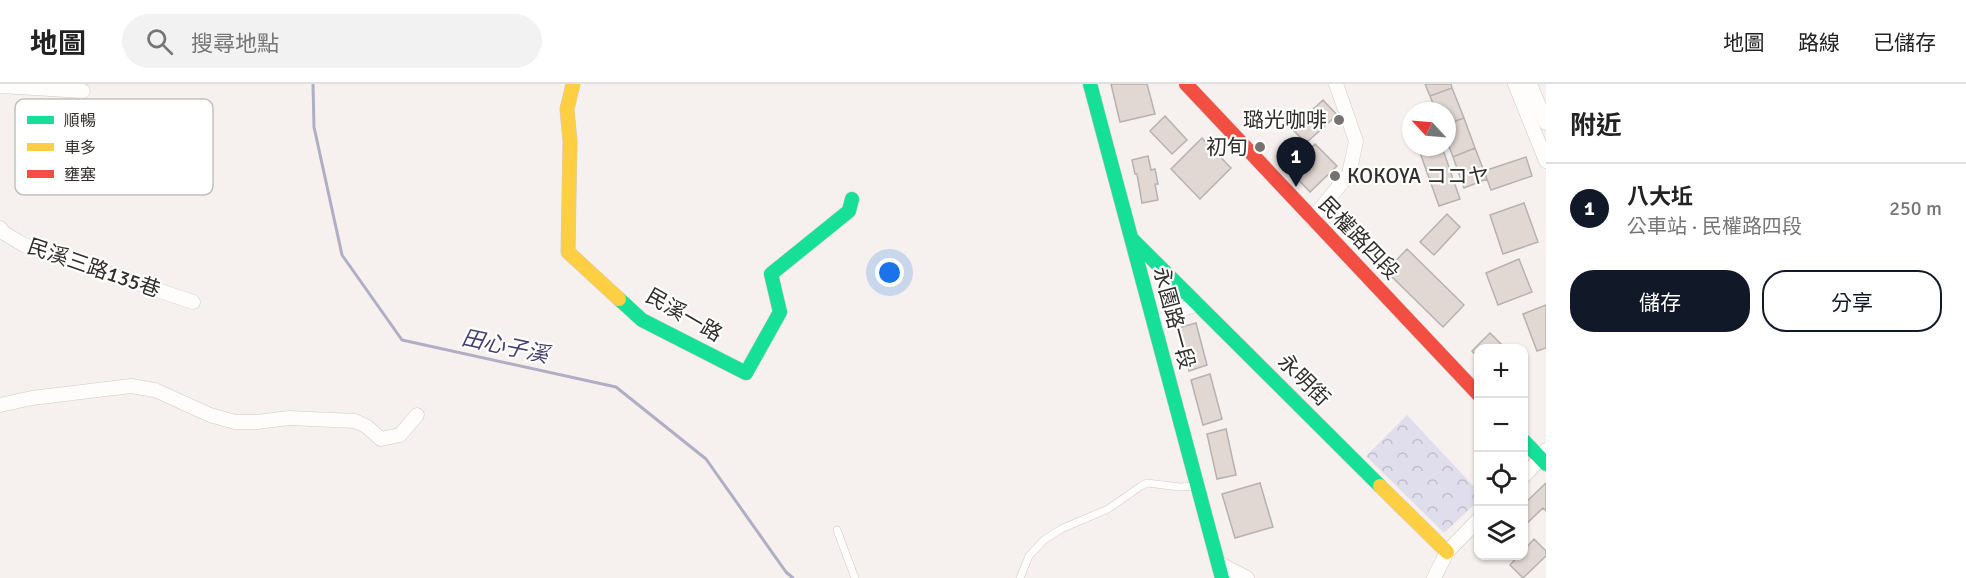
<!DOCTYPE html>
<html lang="zh-TW">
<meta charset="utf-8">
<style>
:root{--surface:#fff;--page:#f2f2f2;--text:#222;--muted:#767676;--line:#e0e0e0;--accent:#111827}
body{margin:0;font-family:Signika,"Noto Sans TC","Noto Sans JP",sans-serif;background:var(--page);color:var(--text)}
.controls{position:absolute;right:18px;bottom:18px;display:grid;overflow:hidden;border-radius:12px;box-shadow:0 2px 4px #0004}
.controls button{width:54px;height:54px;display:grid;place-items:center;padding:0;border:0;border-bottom:2px solid var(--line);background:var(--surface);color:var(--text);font:30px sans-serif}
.compass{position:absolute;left:1402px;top:18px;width:54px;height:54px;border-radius:50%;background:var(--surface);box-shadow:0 2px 4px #0004;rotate:296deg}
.you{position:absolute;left:890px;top:189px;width:21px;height:21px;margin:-15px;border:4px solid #fff;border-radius:50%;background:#1a73e8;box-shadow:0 0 0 9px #1a73e833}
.badge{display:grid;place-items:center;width:39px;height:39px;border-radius:50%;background:var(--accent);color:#fff;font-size:20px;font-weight:700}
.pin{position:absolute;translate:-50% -50px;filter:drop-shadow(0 2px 3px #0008)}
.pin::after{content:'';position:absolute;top:32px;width:21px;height:18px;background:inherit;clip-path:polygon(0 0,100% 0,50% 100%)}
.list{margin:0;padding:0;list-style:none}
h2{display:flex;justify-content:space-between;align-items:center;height:78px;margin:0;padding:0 24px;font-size:26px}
h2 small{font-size:20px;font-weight:400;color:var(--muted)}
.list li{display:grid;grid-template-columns:39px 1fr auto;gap:18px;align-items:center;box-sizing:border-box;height:90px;padding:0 24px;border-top:2px solid var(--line)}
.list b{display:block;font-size:22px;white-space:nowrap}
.list p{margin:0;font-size:20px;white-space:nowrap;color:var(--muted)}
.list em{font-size:20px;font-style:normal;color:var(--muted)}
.actions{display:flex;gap:12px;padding:18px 24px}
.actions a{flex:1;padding:14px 0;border:2px solid var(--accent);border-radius:24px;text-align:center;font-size:21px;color:var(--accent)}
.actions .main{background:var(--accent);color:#fff}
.icon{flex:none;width:33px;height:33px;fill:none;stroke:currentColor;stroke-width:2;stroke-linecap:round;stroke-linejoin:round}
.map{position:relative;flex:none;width:1546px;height:494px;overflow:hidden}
header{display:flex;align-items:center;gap:36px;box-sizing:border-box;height:84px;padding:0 30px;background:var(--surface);border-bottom:2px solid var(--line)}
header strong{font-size:28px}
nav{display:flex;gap:33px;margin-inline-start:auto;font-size:21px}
.search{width:420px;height:54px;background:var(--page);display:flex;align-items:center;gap:15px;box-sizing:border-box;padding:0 21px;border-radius:33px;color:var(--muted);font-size:22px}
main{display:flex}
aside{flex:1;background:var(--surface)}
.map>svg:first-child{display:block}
.park{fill:url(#park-crowns)}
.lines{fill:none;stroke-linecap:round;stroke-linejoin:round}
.stream{stroke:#afaec5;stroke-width:3}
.building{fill:#e2d8d3;stroke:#b6b2b0;stroke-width:1.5}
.lane-casing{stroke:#cfcbc9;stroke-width:8}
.street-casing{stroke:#cfcbc9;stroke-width:15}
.fast-casing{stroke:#cfcbc9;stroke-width:15}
.slow-casing{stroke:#cfcbc9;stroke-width:15}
.jam-casing{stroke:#cfcbc9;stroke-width:15}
.lane{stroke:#fefdfc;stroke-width:7}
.street{stroke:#fefdfc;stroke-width:14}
.fast{stroke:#16e098;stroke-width:14}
.slow{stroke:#ffcf43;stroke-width:14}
.jam{stroke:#f24e42;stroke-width:14}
.poi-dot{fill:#777270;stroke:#fff;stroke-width:2}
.labels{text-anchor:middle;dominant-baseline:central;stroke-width:4.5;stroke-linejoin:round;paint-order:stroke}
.poi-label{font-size:21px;fill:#322e2c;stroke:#fff;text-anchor:end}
.street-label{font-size:21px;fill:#322e2c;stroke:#fff}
.water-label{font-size:22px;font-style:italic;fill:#433f71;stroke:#fff}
.key{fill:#fff;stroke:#c2c0c0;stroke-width:1.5}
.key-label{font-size:16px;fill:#322e2c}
</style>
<header>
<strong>地圖</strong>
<div class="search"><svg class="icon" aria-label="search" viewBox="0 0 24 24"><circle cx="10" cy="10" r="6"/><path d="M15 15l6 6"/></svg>搜尋地點</div>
<nav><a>地圖</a><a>路線</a><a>已儲存</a></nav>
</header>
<main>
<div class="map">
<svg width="1546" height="494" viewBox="0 0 1546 494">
<defs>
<pattern id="park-crowns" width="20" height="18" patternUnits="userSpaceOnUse" patternTransform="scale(1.5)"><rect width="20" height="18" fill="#e0dded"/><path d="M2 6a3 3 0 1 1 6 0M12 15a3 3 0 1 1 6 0" fill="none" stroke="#c1becb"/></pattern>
</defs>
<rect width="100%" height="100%" fill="#f6f0ee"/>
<!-- park -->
<path class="park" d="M1407,331L1478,407V417L1444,449L1366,372Z"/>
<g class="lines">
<!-- stream -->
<path class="stream" d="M313,0L314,43L342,171L402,256L616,303L706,375L786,488L793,494"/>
</g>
<!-- building -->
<path class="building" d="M1111,0H1147L1155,30L1120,38Z
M1425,0H1451L1452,4L1430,12Z
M1452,4L1464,34L1447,40V27H1436L1430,12Z
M1323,16L1337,31L1306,59L1292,45Z
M1165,32L1187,56L1172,70L1150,47Z
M1464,34L1475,64L1453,73L1447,57V40Z
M1202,54L1231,84L1200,115L1171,85Z
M1315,60L1337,82L1310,108L1289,86Z
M1418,63H1442L1460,115L1439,122Z
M1475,64L1487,95L1464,104L1453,73Z
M1148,72L1151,86L1155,85L1158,100H1155L1158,116L1142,119L1137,90H1135L1132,76Z
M1526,73L1532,92L1491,106L1484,87Z
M1524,119L1538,158L1503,170L1490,131Z
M1447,130L1460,143L1434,171L1420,158Z
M1407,165L1464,221L1443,243L1386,187Z
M1519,175L1532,208L1498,221L1486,189Z
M1546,221V264L1537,267L1523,230Z
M1196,239L1207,281L1189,287L1178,244Z
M1490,249L1501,260L1496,264H1478V274L1472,267Z
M1210,290L1222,335L1203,341L1191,296Z
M1226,345L1236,391L1217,395L1207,350Z
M1260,399L1273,443L1235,454L1222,410Z
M1546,399V427L1543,424L1524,442V420Z
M1534,455L1546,467V472L1523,494L1510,481L1518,472H1524V466Z"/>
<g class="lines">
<!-- lane casing -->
<g class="lane-casing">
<path id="lane" d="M837,446L855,494
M1020,494L1029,472L1044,456L1061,445L1108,425L1141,402L1147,399L1180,403L1195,402"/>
</g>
<!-- street casing -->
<g class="street-casing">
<path id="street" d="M1515,0L1546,77
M1530,0L1546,39
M0,2L83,7
M1312,135L1349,90L1356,57L1336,0
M0,144L4,149L24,161L193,218
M1155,244L1173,229L1198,220
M0,321L32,314L131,302L155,306L210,331L235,338H257L289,334L355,337L366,342L381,355L400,351L417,331
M1524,392L1540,375L1546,366
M1218,479L1247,494
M1434,494L1447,468L1478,436"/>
</g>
<!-- fast casing -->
<g class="fast-casing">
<path id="fast" d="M1090,0L1222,494
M1131,154L1380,402
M619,215L642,236L746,289L780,228L771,190L849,127L852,115
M1524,357L1546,380"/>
</g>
<!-- slow casing -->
<g class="slow-casing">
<path id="slow" d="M573,0L567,25L570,57L568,168L619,215
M1380,402L1447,468"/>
</g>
<!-- jam casing -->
<g class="jam-casing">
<path id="jam" d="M1186,0L1478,310"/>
</g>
<!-- lane -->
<use href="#lane" class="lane"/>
<!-- street -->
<use href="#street" class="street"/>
<!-- fast -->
<use href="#fast" class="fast"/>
<!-- slow -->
<use href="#slow" class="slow"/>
<!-- jam -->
<use href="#jam" class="jam"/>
</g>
<!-- markers -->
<g class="poi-dot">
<circle cx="1339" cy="36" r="6"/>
<circle cx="1260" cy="63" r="6"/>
<circle cx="1335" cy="92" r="6"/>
</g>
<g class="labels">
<!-- poi labels -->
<g class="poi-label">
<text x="1327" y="36">璐光咖啡</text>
<text x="1248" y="63">初旬</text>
<text x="1347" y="92" text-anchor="start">KOKOYA ココヤ</text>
</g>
<!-- street labels -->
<g class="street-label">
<text transform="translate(1359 154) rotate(46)">民權路四段</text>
<text transform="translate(94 184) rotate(19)">民溪三路135巷</text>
<text transform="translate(684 231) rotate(30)">民溪一路</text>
<text transform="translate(1174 234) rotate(75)">永園路一段</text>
<text transform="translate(1304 296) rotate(45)">永明街</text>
</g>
<!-- water labels -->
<g class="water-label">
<text transform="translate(505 262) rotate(12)">田心子溪</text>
</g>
</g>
<!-- legend -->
<rect x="15" y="15" width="198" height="96" rx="9" class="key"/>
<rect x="27" y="32" width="27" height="8" fill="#16e098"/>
<rect x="27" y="59" width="27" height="8" fill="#ffcf43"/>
<rect x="27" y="86" width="27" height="8" fill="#f24e42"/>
<g class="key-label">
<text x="64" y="42">順暢</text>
<text x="64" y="69">車多</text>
<text x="64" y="96">壅塞</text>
</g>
</svg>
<div class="controls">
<button>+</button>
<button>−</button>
<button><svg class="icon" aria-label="locate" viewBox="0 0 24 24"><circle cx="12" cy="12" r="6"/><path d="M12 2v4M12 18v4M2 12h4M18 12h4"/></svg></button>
<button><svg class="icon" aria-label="layers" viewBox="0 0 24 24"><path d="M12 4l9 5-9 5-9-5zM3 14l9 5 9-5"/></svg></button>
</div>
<svg class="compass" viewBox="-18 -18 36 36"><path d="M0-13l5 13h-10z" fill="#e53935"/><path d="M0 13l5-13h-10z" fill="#767676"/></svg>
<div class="you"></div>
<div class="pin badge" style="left:1296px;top:103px">1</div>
</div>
<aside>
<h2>附近<small></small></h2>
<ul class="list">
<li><span class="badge">1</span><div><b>八大坵</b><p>公車站 · 民權路四段</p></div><em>250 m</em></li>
</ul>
<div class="actions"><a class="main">儲存</a><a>分享</a></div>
</aside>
</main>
